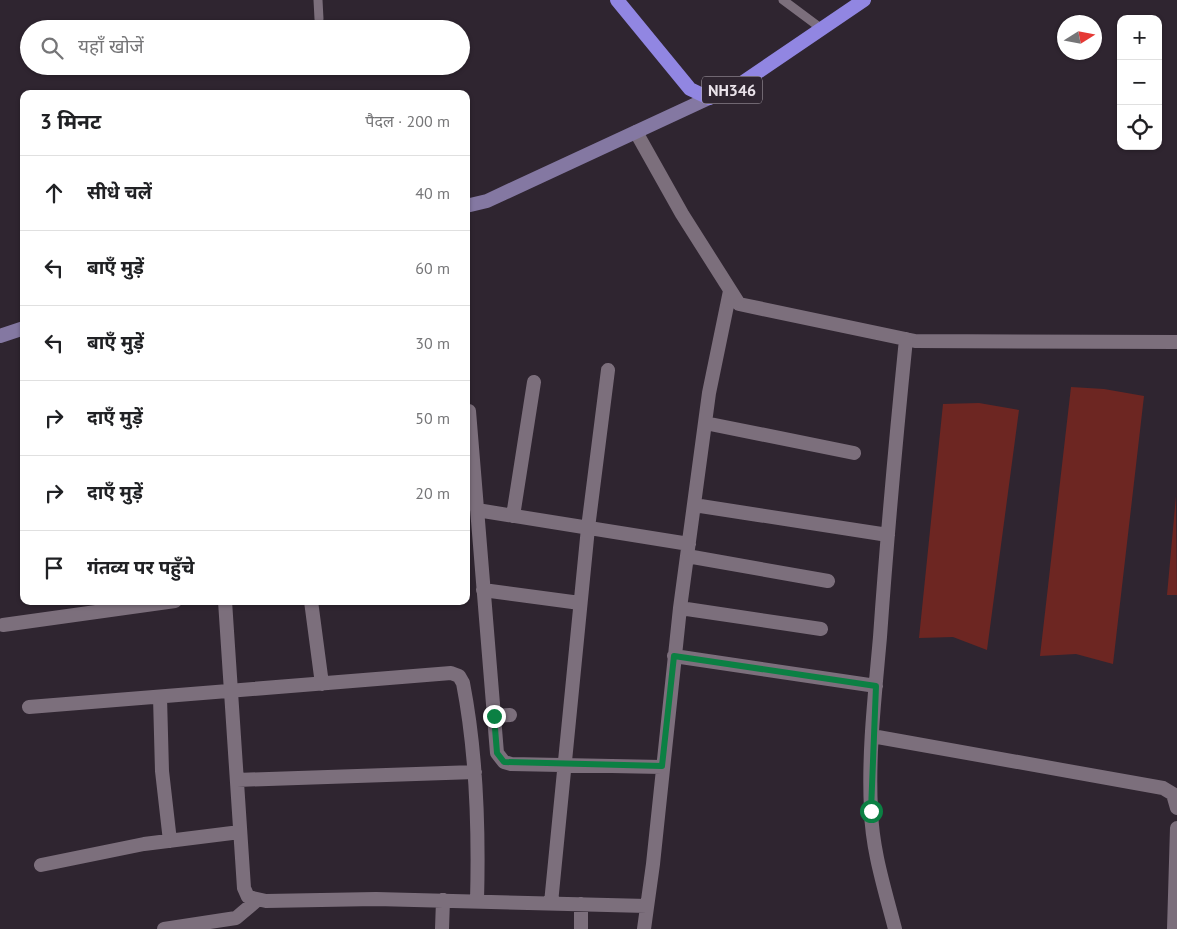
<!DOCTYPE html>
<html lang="hi">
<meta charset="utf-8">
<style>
:root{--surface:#fff;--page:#f6f6f6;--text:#202124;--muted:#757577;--line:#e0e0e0}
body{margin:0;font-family:"PT Sans","Noto Sans Devanagari",sans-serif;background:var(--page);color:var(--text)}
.controls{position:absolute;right:15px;top:15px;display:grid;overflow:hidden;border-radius:10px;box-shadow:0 1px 4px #0004}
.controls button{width:45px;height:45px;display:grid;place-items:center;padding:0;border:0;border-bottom:1px solid var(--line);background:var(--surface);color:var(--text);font:25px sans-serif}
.compass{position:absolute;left:1057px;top:15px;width:45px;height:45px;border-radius:50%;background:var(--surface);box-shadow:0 1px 4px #0004;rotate:79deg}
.stop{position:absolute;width:15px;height:15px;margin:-11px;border:4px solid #0b8043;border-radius:50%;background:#fff}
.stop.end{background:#0b8043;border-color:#fff;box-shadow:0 1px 5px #0008}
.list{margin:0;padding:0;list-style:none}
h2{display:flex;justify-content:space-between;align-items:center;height:65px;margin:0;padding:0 20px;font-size:21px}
h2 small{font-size:16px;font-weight:400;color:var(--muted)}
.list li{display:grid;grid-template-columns:32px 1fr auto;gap:15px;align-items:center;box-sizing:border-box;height:75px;padding:0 20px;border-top:1px solid var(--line)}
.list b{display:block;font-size:19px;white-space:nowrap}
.list em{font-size:16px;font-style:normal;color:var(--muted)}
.icon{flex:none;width:28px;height:28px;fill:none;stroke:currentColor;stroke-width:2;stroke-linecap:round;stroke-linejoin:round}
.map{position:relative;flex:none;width:1177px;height:929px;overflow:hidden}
.search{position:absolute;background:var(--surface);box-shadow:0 1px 4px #0004;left:20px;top:20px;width:450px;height:55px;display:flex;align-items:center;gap:12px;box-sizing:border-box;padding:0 18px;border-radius:28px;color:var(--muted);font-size:19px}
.panel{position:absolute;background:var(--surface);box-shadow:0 1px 4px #0004;left:20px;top:90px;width:450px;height:515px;border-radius:10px}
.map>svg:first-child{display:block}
.building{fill:#6d2622}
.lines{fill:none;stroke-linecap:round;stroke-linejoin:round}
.service{stroke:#7c6f7c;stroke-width:9}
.minor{stroke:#7c6f7c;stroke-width:14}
.secondary{stroke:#8478a2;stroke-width:14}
.trunk{stroke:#9186e2;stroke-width:14}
.route{stroke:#0b8043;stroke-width:6}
.labels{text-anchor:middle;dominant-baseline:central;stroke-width:5;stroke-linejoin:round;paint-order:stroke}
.shield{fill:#2f2530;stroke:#b2aab2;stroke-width:1}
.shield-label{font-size:16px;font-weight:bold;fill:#eae3ea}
</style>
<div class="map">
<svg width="1177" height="929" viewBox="0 0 1177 929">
<rect width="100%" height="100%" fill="#2f2530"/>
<!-- building -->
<path class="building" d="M1071,387L1104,389L1144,396L1113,664L1076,654L1040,656Z
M979,403L1019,410L987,650L953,637L919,638L943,404Z
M1176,496L1177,595H1167Z"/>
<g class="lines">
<!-- service -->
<path class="service" d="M318,0L319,19
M783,0L822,29"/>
<!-- minor -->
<path class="minor" d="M636,132L682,214L739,304L915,341L1177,342
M469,411L497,753L504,762L511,764L662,767
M705,423L854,453
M694,505L888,535
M477,510L689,544
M513,516L534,382
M687,556L828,581
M483,590L580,603
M225,601L244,888L248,897L266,901L376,899L647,906
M311,601L322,684
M680,608L821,629
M3,625L175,601
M674,656L876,686
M160,697L162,771L170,841
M29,707L451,673L459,676L463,683C477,755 479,828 477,901
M494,716L510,715
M872,736L1163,788L1173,794L1177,808
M237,780L475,772
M41,865L144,844L240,832
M551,903L588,528L608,370
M581,904V929
M164,929L236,918L256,901
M442,929L443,900
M644,929L653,864L680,608L709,393L730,291
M895,929C885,890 872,850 871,810C868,753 875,694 880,637C887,537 896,438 906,339
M1174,929L1177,828"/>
<!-- secondary -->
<path class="secondary" d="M466,206L487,201L709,98
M0,336L24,328"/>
<!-- trunk -->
<path class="trunk" d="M617,0L690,89L709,98L730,91L864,0"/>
</g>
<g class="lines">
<!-- route -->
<path class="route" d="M494,716L497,753L504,762L662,766L674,656L876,686L871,811"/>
</g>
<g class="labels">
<!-- shield labels -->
<rect class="shield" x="702" y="76.5" width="60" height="27" rx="4"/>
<g class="shield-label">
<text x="732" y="90">NH346</text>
</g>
</g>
</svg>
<div class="controls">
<button>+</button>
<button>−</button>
<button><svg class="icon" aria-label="locate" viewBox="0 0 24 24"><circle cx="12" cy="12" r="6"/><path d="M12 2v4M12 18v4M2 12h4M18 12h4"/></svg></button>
</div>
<svg class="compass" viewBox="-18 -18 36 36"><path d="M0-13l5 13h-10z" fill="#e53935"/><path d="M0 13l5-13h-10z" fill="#757577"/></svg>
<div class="stop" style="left:871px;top:811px"></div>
<div class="stop end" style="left:494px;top:716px"></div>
<div class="search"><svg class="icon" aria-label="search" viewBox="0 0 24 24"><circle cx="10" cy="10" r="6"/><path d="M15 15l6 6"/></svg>यहाँ खोजें</div>
<section class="panel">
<h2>3 मिनट<small>पैदल · 200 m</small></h2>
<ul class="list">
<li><svg class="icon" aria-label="ahead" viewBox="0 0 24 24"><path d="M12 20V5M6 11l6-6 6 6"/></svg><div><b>सीधे चलें</b></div><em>40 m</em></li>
<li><svg class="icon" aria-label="left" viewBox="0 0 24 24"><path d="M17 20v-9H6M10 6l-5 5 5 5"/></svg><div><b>बाएँ मुड़ें</b></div><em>60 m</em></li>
<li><svg class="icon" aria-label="left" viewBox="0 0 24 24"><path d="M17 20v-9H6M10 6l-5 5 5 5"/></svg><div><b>बाएँ मुड़ें</b></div><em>30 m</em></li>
<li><svg class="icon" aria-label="right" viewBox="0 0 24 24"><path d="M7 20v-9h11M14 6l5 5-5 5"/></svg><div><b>दाएँ मुड़ें</b></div><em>50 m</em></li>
<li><svg class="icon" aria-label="right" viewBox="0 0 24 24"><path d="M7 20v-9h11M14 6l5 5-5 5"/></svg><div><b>दाएँ मुड़ें</b></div><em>20 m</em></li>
<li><svg class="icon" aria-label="arrive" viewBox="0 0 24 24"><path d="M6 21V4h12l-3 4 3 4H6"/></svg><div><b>गंतव्य पर पहुँचे</b></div></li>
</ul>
</section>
</div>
